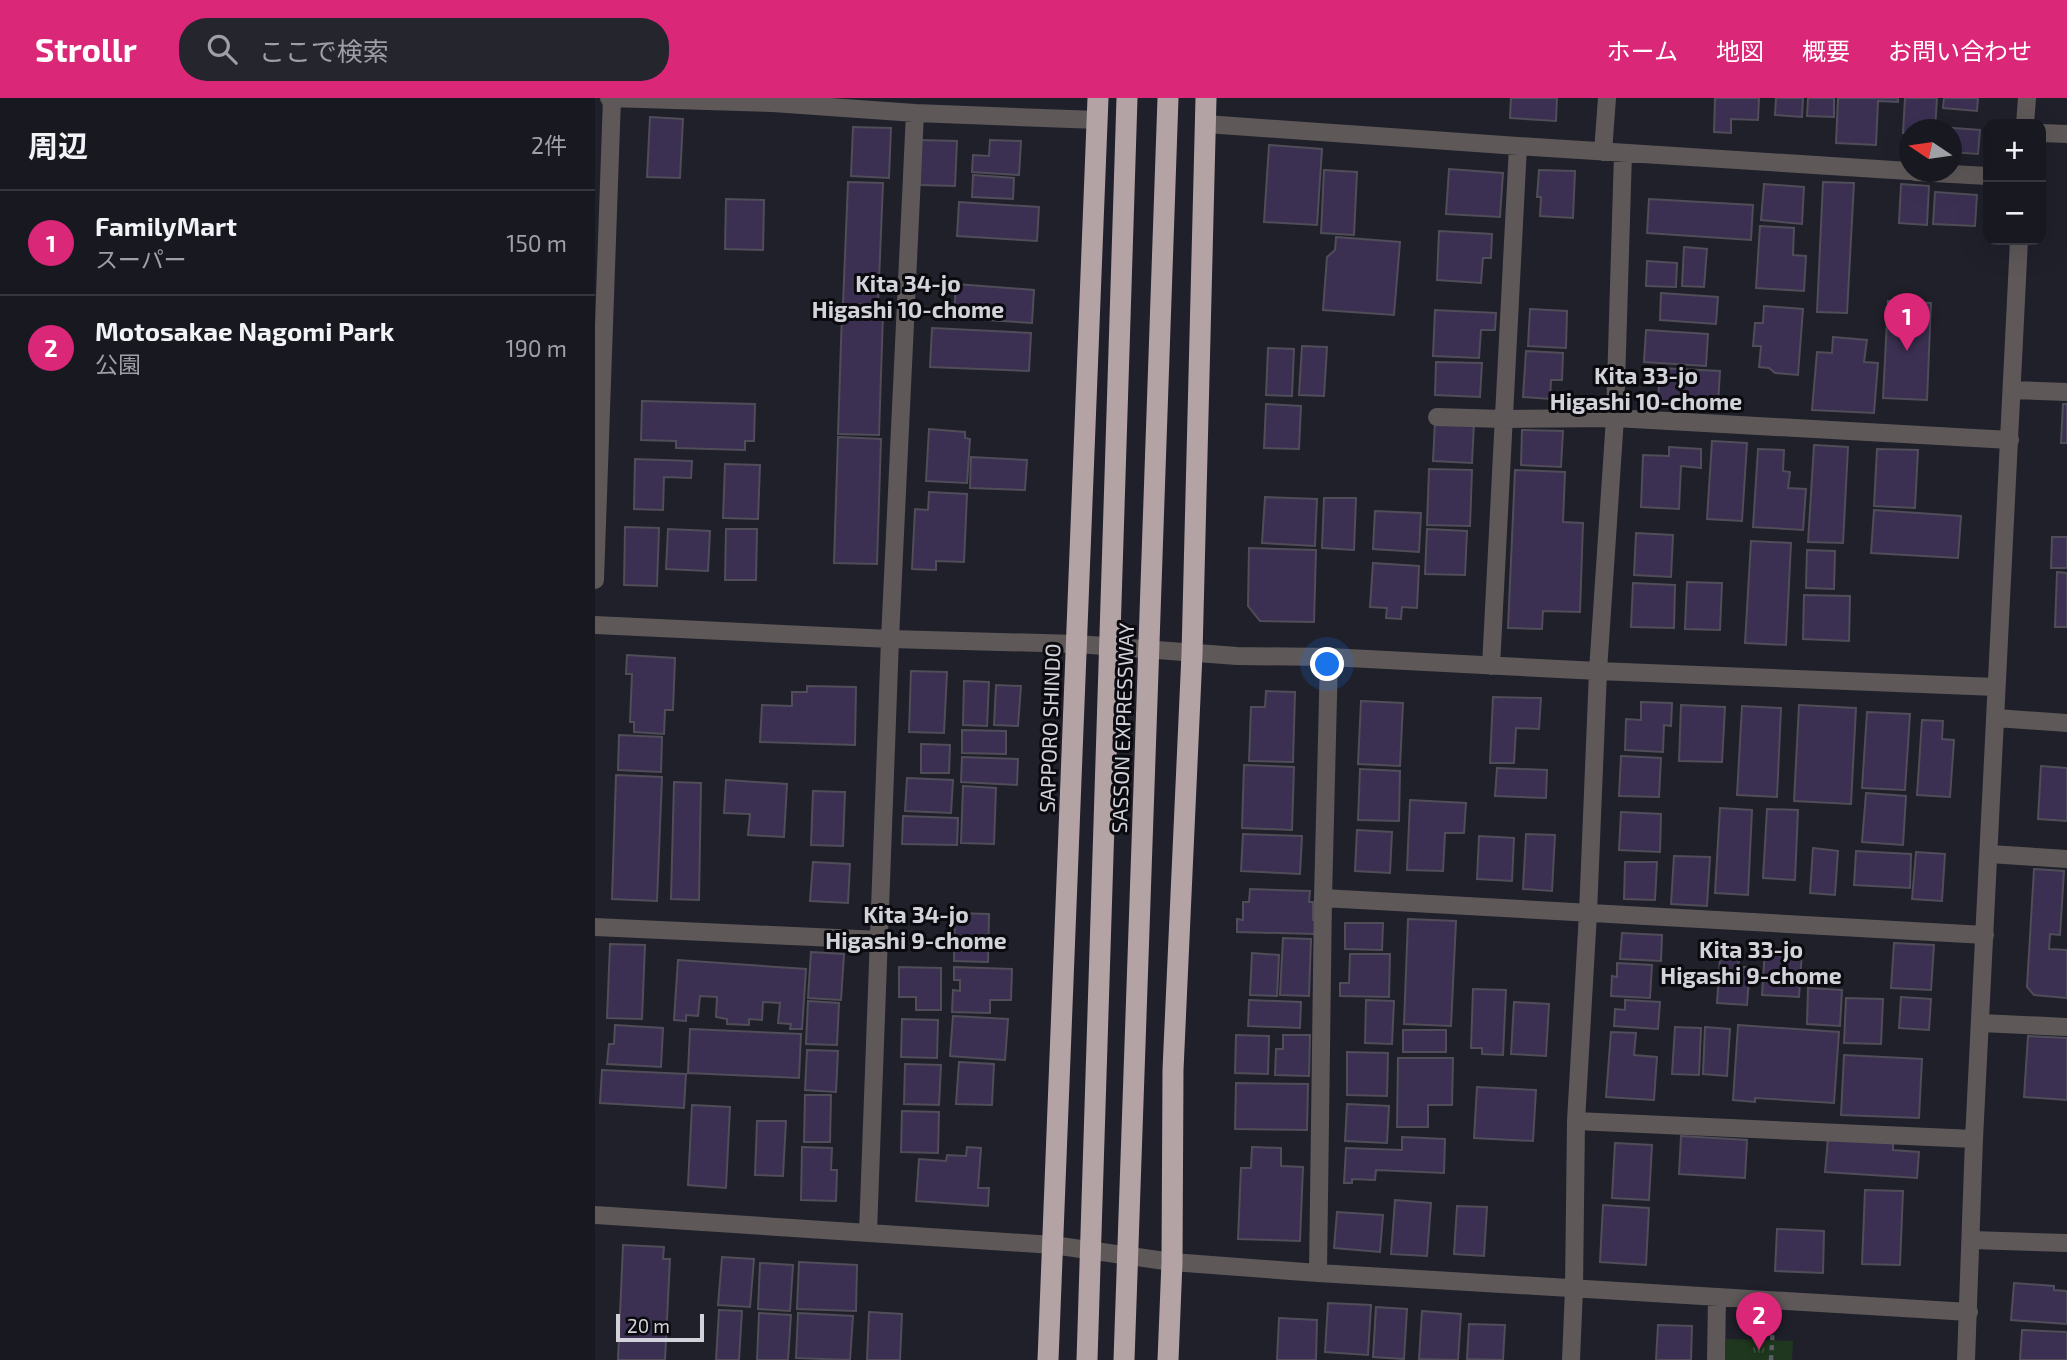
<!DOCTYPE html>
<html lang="ja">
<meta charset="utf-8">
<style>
:root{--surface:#171820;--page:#24252d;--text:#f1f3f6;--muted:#9ea0a5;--line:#36373e;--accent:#db2777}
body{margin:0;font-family:"Exo 2","Noto Sans JP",sans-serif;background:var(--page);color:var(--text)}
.controls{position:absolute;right:21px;top:21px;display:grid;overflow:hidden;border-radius:14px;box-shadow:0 7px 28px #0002}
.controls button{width:63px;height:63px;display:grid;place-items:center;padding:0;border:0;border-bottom:2px solid var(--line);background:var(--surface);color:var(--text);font:35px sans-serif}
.compass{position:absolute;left:1304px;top:21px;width:63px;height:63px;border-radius:50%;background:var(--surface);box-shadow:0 7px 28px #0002;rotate:283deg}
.scale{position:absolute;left:21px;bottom:18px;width:88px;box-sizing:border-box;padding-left:7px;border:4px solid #d2d3da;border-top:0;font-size:19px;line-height:24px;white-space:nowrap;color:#d2d3da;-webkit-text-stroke:5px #0a0a0f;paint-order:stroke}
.you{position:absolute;left:733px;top:567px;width:24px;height:24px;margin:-18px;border:5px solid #fff;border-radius:50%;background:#1a73e8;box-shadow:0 0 0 10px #1a73e833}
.badge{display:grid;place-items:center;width:46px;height:46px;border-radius:50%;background:var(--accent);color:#fff;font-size:23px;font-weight:700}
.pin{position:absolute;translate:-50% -58px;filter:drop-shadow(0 2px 4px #0008)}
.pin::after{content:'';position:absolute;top:37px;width:24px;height:21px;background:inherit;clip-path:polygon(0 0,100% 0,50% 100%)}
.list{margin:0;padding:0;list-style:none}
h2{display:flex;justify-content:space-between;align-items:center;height:91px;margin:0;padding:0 28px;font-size:30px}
h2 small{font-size:23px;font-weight:400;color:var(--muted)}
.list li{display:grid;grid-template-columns:46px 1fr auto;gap:21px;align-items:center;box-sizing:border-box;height:105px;padding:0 28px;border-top:2px solid var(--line)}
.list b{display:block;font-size:26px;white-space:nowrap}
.list p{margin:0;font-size:23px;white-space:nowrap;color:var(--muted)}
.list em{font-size:23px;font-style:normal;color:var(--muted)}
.icon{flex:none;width:38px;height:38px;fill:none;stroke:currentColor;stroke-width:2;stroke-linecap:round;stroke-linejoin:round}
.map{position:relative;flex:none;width:1472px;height:1262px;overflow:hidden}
header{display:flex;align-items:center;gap:42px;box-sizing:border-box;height:98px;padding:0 35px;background:var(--accent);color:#fff}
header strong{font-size:33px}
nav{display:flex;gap:38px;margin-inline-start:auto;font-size:24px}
.search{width:490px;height:63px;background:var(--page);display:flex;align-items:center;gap:18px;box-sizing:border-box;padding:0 24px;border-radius:28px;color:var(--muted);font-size:26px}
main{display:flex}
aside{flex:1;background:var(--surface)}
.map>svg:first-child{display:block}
.park{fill:url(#park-tufts)}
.building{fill:#3b3052;stroke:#504d58;stroke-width:2}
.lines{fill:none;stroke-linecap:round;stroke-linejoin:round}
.path{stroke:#5c5d66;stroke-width:4.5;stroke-dasharray:5 5;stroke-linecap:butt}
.minor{stroke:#5e5858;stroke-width:18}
.highway{stroke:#b4a3a5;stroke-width:21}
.highway-bridge{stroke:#b4a3a5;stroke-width:21}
.labels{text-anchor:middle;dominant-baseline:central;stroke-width:6;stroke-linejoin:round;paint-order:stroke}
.street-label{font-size:21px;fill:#d2d3da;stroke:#0a0a0f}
.neighbourhood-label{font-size:23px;font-weight:bold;fill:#d2d3da;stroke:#0a0a0f}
</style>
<header>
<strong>Strollr</strong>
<div class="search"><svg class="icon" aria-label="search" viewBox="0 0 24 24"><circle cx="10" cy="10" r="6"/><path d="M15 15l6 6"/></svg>ここで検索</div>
<nav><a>ホーム</a><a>地図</a><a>概要</a><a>お問い合わせ</a></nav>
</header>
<main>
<aside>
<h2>周辺<small>2件</small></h2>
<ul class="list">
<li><span class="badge">1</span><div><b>FamilyMart</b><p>スーパー</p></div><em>150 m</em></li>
<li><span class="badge">2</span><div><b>Motosakae Nagomi Park</b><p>公園</p></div><em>190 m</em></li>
</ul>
</aside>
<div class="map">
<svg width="1472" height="1262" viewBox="0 0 1472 1262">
<defs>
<pattern id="park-tufts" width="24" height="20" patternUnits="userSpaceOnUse" patternTransform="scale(1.75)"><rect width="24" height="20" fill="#1e371e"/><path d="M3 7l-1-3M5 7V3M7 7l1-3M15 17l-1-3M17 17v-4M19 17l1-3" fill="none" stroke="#3e533e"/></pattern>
</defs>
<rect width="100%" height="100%" fill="#1f202a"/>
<!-- park -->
<path class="park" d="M1131,1241L1198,1243L1197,1262H1130Z"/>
<!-- building -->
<path class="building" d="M916,0H962L961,23L915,20Z
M1120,0H1164L1163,22L1136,21V35L1119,34Z
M1181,0H1208L1207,19L1180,17Z
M1213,0H1239V19L1212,18Z
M1243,0H1303V4L1283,3L1281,47L1241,45Z
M1310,0H1342L1340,32H1314V36L1308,35Z
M1349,0H1383L1382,13L1348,10Z
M55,19L88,21L85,80L52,79Z
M258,29L296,30L294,80L256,78Z
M1345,29L1385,32L1383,56L1356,54V32H1345Z
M326,42L362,43L360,88L325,87Z
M395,42L426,43L424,77L377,74L378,57L394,58Z
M674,47L727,51L722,127L669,124Z
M854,71L908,75L905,119L851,116Z
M729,72L762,74L759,137L726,135Z
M944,72L980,73L978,120L945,118L946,99H942Z
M378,77L419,80L418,101L377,99Z
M253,84L288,85L283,207L248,206Z
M1228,84L1259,85L1252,215L1222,214Z
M1169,86L1209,89L1207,126L1166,122Z
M1306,86L1334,88L1332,127L1304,125Z
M1340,94L1382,97L1380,128L1338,126Z
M131,101L169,102L168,152L130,151Z
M1054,101L1158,107L1156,142L1052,135Z
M364,104L444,109L442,143L362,138Z
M1165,128L1199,130L1198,157L1211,158L1209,193L1161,190Z
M844,133L897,136L896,160H888L886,185L842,182Z
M741,139L805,144L799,217L728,212L732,159L740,152Z
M1089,149L1112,151L1109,189L1087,188Z
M1052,163L1082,165L1081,189L1051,188Z
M361,186L439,192L437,225L359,220Z
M1066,195L1123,199L1121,226L1065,222Z
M1293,203L1336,205L1332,302L1288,300Z
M1169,208L1208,211L1203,277L1180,275L1174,270L1164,269L1166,248H1158L1160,225H1168Z
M935,211L972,213L971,250L933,248Z
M840,212L901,215L900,232H886L884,260L838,258Z
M247,215L288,216L284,337L243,336Z
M337,230L436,235L434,273L335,269Z
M1051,232L1113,236L1111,268L1049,264Z
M1238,239L1272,242L1269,264L1283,265L1279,315L1217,312L1222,254L1237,255Z
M707,248L732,249L729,298L704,297Z
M673,250L699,251L697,298L671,297Z
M931,253L968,255L967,282H956L955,301L928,299Z
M841,264L887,265L885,299L840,297Z
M1065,270L1125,273L1123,306L1063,302Z
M47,303L160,306L159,343H150V352L81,350V343L46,342Z
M671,306L706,308L704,351L669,350Z
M1468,306H1472V345H1466Z
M840,323L879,325L877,365L838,363Z
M334,331L370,334V340L375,341L372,385L331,383Z
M927,332L968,333L966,369L926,367Z
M243,339L286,341L282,466L239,465Z
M1117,343L1152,345L1147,423L1112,421Z
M1219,347L1253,349L1248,445L1213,444Z
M1074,349L1106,351V370L1086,368L1084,411L1046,409L1048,357L1074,358Z
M1163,351L1189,352L1188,373L1195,374L1193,390L1211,391L1208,432L1158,429Z
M1282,351L1323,352L1320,410L1279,408Z
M376,359L432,362L430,392L375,390Z
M40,361L97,363L96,380L69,379L68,412L39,411Z
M130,366L165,367L163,421L128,420Z
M834,371L877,372L875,428L832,427Z
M920,372L970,374L968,424L988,425L985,514L948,513L947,531L913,530Z
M334,394L372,396L369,464L341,463V472L317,471L320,411L333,412Z
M670,399L722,401L720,448L667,445Z
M729,400H761L759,452L727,450Z
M1279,412L1366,418L1363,460L1276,455Z
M780,413L826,415L824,454L778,451Z
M30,429L64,430L62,488L29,487Z
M73,431L115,433L113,473L71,471Z
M131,431H162L161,482H130Z
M832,431L872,433L870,477L830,476Z
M1041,435L1078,437L1076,479L1039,477Z
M1457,439H1472V470H1456Z
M1156,443L1196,445L1191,547L1150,545Z
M654,450L721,452L719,524L665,523L653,508Z
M1212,452L1240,453L1239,491L1211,490Z
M778,465L824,468L822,510L807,509L806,521L791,520L792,510L775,509Z
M1462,474L1472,475V529H1460Z
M1092,484L1127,485L1125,532L1090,531Z
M1038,485L1080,487L1079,530L1036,529Z
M1209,497L1255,498L1254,543L1208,541Z
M32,557L80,560L78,612H70L69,636L39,634V624H35L37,576H31Z
M316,573L352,574L349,635L314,634Z
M369,583L394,584L392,628L368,627Z
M401,587L426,588L423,628L399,627Z
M212,588L261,589L260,647L165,644L167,607L197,608V594H212Z
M671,593L700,594L698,664L654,663L656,609H670Z
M898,599L946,600L944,631L921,630L919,665H895Z
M766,603L808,605L805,668L763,666Z
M1046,604L1077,605L1076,628L1069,627L1068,654L1030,652L1031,621L1046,622Z
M1086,607L1130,609L1127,664L1084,663Z
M1204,607L1261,610L1256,706L1199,703Z
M1147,608L1186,610L1182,699L1142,697Z
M1272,614L1315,616L1310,692L1267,690Z
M1327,622L1348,623L1347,641L1359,642L1355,699L1322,697Z
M367,632L411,633V656L367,655Z
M24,637L67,639L66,674L23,672Z
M326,646L355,647L354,675H326Z
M1026,658L1066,660L1064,699L1024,698Z
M367,659L423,661L422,687L366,684Z
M649,667L699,669L697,732L647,730Z
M1446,668L1472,670V723L1443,721Z
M902,670L952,672L951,700L900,698Z
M765,671L805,673L804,723L763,722Z
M21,677L67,679L62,803L17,801Z
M312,680L358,682L356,715L310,713Z
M131,682L192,686L189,739L153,737L155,716L129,715Z
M79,684L106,685L104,802L76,801Z
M368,688L401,690L399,746L366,745Z
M218,693L250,694L248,748L216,747Z
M1271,695L1311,698L1308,747L1267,744Z
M815,702L871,705L869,735H850L848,773L812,772Z
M1125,710L1157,712L1153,797L1120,795Z
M1172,711L1203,712L1200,782L1168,780Z
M1026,714L1066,716L1065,754L1024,752Z
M308,718L363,720L362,747L307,746Z
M762,732L797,734L795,775L760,773Z
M648,736L707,738L705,776L646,773Z
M931,736L960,737L957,793L928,791Z
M884,738L919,740L917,783L882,781Z
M1218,750L1243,753L1240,797L1215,795Z
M1261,753L1316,756L1315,790L1259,787Z
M1321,754L1350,756L1347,803L1317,801Z
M1079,758L1115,759L1112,808L1076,806Z
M218,764L255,766L253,805L215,803Z
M1030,764H1062L1060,802L1029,801Z
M1439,771L1469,773L1465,837L1455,836L1454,851L1472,852V900L1439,897L1432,889Z
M655,791L715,793L714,804H718V822H721L720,836L642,834V821L648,822V804H654Z
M360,815L394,816L393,864L359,863Z
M813,821L861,823L856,928L809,926Z
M750,825H788L787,852L750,851Z
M1027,835L1067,837L1066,863L1025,861Z
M688,840L716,841L714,898L685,897Z
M1299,845L1339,847L1336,892L1296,890Z
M15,846L50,847L47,921L12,920Z
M1170,851L1207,853L1204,899L1167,897Z
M216,854L249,856L246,902L213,900Z
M657,855L684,857L682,898L655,897Z
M755,856H795L794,899L745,898V885H754Z
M1125,861L1144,862L1143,869H1155L1152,907L1122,905Z
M83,862L211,871L207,931H195L196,926L183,925L185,905L168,904L167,922L154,921V927L132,926V921L121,919L122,899L105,898L103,918L91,917V923L79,922Z
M1022,865L1057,867L1055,900L1016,898L1017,878L1022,879Z
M304,869L346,870V912H321V899H304Z
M359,869L417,871L416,902H395V915L357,914L358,892L365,893V882H359Z
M1213,890L1247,892L1245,928L1212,926Z
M878,891L911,892L908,957L887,956V950H876Z
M1306,899L1336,901L1334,932L1304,930Z
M1251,900L1288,901L1286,946L1249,945Z
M654,902L706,904L705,930L653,928Z
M771,902L799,903L797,946L770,945Z
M1030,902L1065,904L1063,931L1019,928L1020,911L1030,912Z
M213,903L244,905L242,947L211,946Z
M919,904L954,906L951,958L916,956Z
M358,918L413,921L410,962L355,958Z
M307,921L343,922L342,960L306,959Z
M20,927L68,930L66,969L12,966L14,946H19Z
M1143,927L1244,934L1239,1005L1160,1000V1004L1138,1002Z
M1080,929L1106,930L1104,977L1077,976Z
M1110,929L1135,931L1132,978L1108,976Z
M95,931L206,936L204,980L93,975Z
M808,932H851V954H808Z
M1016,934L1041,935L1039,957L1062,959L1059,1002L1011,999Z
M641,937L674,938L673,976L640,975Z
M688,937H715L714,978L680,977L681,951H688Z
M1433,938L1472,940V1002L1429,999Z
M212,952L243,953L241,994L210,992Z
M752,954L793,955L792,998L752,997Z
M1249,957L1327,961L1324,1020L1246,1017Z
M803,960H858L857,1007H833V1029H802Z
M364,964L399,966L397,1007L361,1006Z
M310,966L346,967L344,1007L309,1006Z
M7,972L91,976L89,1010L5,1005Z
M641,985L713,986L712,1032L640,1031Z
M882,989L941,992L938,1043L879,1040Z
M210,997H236L235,1044H209Z
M752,1006L794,1008L792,1045L750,1043Z
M97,1007L135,1009L131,1090L93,1087Z
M307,1013L344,1014L343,1055L306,1054Z
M162,1023H191L188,1078L160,1077Z
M1086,1038L1152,1042L1150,1080L1084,1076Z
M807,1039L850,1041L849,1075L781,1072L780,1082L757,1081V1085H749L751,1050L807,1052Z
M1233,1040L1298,1044V1052L1324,1054L1322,1080L1230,1074Z
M1020,1045L1057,1047L1054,1102L1017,1100Z
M207,1049L237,1050L236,1072H242L241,1103L206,1102Z
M372,1049L386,1050L383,1090H394L393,1108L321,1103L324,1061L351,1063L352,1057L371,1058Z
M657,1049L686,1050V1068L708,1069L705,1143L643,1141L646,1070H656Z
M1270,1092L1308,1093L1305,1167L1267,1166Z
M800,1102L836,1105L832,1158L796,1156Z
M1008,1107L1054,1110L1051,1167L1005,1164Z
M862,1108L892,1109L889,1158L859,1156Z
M742,1114L788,1117L785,1154L739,1150Z
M1182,1131L1229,1133L1228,1175L1180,1173Z
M28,1147L69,1149L68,1161H75L70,1262H23Z
M127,1159L159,1161L155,1209L123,1207Z
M204,1164L262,1167L261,1213L202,1211Z
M165,1165L198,1167L195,1213L163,1211Z
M1419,1185L1459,1188V1192L1472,1193V1226L1416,1222Z
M733,1205L776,1207L773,1257L730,1254Z
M781,1209L812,1211L809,1261L778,1259Z
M124,1212L147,1213L144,1262H121Z
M827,1213L866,1216L863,1262L824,1261Z
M274,1214L307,1216L305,1262H272Z
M164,1215L196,1217L193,1262H162Z
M203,1215L258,1218L255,1262L201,1260Z
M684,1220L722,1222L721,1262H682Z
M874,1226L910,1227L908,1262L872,1261Z
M1063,1227L1097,1228L1096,1262H1061Z
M1427,1232L1472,1234V1262H1425Z"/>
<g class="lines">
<!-- path -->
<path class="path" d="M1176,1262L1178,1226"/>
<!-- minor -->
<path class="minor" d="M14,0L178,5L320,15L502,22
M611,26L923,48L1314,73
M1430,26L1432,0
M1446,35L1472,36
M1008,54L1012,0
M1320,74L1393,78
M1417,292L1472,294
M842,319L908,321L1020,320L1415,342
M0,482L17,0
M0,527L295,541L482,546L642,558L734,559L1003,573L1401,589
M896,568L923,48
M1401,620L1472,625
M1395,756L1472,761
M728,800L1390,837
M0,829L285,842
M1386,925L1472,929
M981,1023L1379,1041
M0,1117L458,1147L577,1164L723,1175L1374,1214
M273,1134L295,541L320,15
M1377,1142L1472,1145
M723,1175L728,800L734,559
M976,1262L979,1191L981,1023L993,815L1003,573L1020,320L1028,55
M1121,1262L1122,1199
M1371,1262L1379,1041L1424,142"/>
<!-- highway -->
<path class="highway" d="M453,1262L503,0
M573,1262L577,1164L578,972L597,556L611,0"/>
<!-- highway-bridge -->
<path class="highway-bridge" d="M492,1262L532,0
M529,1262L573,0"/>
</g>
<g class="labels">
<!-- street labels -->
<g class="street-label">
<text transform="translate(454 630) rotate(-88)">SAPPORO SHINDO</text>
<text transform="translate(527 630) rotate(-88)">SASSON EXPRESSWAY</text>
</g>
<!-- neighbourhood labels -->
<g class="neighbourhood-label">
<text x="313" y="185">Kita 34-jo<tspan x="313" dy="26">Higashi 10-chome</tspan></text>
<text x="1051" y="277">Kita 33-jo<tspan x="1051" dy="26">Higashi 10-chome</tspan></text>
<text x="321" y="816">Kita 34-jo<tspan x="321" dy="26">Higashi 9-chome</tspan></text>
<text x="1156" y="851">Kita 33-jo<tspan x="1156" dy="26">Higashi 9-chome</tspan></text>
</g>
</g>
</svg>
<div class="controls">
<button>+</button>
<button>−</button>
</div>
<svg class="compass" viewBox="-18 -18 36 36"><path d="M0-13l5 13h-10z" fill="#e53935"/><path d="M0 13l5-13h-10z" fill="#9ea0a5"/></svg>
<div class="scale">20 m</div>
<div class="you"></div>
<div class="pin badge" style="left:1312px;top:253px">1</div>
<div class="pin badge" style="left:1164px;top:1252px">2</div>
</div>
</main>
